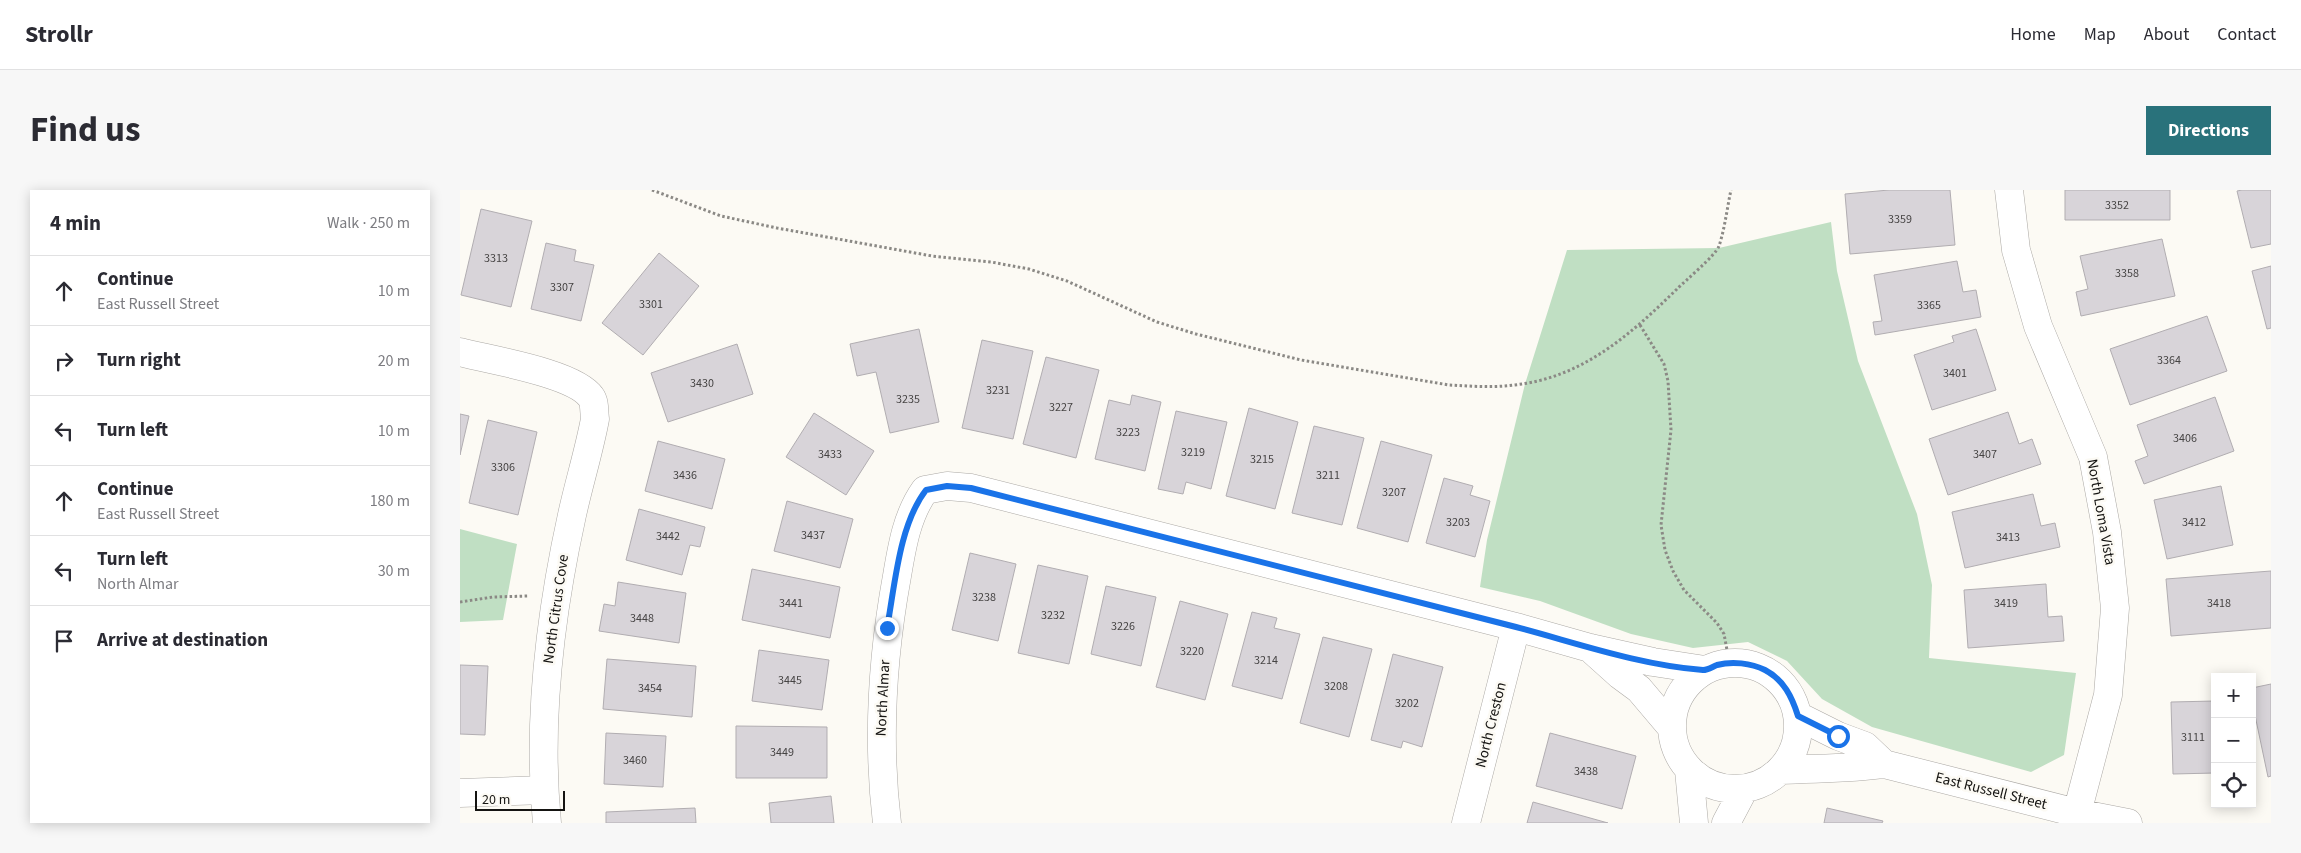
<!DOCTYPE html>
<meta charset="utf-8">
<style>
:root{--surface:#fff;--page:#f7f7f7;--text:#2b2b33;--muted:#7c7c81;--line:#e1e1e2;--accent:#29727b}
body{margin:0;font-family:"Source Sans 3",sans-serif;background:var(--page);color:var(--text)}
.controls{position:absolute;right:15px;bottom:15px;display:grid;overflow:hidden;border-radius:0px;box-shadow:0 2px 12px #0003}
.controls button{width:45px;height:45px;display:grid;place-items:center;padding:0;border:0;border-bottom:1px solid var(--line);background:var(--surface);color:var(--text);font:25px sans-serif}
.scale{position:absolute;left:15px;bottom:12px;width:90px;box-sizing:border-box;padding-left:5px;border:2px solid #151412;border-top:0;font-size:14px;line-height:18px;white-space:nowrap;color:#151412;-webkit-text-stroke:4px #fcfaf4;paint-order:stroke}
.stop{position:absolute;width:15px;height:15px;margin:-11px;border:4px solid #1a73e8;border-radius:50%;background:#fff}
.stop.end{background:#1a73e8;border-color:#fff;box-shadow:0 1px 5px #0008}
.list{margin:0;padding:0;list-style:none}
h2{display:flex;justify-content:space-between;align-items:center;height:65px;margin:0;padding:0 20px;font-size:21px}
h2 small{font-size:16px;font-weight:400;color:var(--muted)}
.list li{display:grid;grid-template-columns:32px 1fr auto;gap:15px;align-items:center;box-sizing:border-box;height:70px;padding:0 20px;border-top:1px solid var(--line)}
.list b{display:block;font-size:19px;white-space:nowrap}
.list p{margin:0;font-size:16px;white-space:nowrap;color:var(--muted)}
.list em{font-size:16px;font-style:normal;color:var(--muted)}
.icon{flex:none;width:28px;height:28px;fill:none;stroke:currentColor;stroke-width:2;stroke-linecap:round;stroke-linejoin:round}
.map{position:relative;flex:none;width:1811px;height:633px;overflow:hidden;border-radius:0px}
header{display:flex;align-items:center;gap:30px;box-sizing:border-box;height:70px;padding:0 25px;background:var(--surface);border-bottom:1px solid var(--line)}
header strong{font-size:24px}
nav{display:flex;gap:28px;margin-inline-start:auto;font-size:18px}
.intro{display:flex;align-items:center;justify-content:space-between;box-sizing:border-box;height:120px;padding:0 30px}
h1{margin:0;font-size:35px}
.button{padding:12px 22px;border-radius:0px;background:var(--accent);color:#fff;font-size:18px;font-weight:700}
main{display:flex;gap:30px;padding:0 30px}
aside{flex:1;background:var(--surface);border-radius:0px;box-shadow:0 2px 12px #0003}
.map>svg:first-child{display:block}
.green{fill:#c0dfc3}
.building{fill:#d8d4d9;stroke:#b1adb1}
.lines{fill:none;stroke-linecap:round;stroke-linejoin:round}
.street-casing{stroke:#aca9a5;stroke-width:29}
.path{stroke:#8b8985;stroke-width:3;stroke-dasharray:2.5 2.5;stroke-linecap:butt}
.street{stroke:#fff;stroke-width:28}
.route{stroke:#1a73e8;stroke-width:6}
.labels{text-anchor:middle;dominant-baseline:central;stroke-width:5;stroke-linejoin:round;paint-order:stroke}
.number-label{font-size:12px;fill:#464444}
.street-label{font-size:15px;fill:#151412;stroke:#fcfaf4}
</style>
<header>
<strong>Strollr</strong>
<nav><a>Home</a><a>Map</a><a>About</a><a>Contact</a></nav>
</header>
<div class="intro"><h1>Find us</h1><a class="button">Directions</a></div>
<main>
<aside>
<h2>4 min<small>Walk · 250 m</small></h2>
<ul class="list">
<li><svg class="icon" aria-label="ahead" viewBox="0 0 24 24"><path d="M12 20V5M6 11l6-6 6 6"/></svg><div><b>Continue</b><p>East Russell Street</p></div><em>10 m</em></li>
<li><svg class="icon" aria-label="right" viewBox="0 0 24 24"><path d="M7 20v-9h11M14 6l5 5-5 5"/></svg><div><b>Turn right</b></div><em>20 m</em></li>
<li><svg class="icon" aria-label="left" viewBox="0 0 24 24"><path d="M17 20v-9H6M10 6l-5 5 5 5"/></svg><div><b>Turn left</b></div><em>10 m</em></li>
<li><svg class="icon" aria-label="ahead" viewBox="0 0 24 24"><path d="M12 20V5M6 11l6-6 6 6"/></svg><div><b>Continue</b><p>East Russell Street</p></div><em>180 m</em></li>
<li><svg class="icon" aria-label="left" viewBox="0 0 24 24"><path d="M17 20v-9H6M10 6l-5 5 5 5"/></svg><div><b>Turn left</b><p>North Almar</p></div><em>30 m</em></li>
<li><svg class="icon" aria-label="arrive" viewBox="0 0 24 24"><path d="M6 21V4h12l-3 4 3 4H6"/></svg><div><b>Arrive at destination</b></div></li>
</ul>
</aside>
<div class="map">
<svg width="1811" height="633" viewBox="0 0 1811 633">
<rect width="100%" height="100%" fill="#fcfaf4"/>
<!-- green -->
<path class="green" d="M1371,32L1377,81L1398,171L1457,324L1472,395L1469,468L1616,483L1604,565L1571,582L1412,537L1362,509L1327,471L1288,452L1233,458L1171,444L1080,411L1020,397L1027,350L1065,194L1107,60L1259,58Z
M0,339L57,354L43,430L0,432Z"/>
<!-- building -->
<path class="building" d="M1429,0H1490L1495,55L1390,64L1385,4Z
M1605,0H1710V30H1605Z
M1782,0H1811V54L1791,58L1777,1Z
M21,19L72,31L51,117L1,105Z
M1702,49L1715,106L1621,126L1616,102L1628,99L1620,66Z
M86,53L116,60L114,71L134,75L121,131L71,119Z
M199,63L239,96L183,165L142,133Z
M1497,71L1503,102L1516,100L1521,127L1415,145L1413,132L1422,131L1414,85Z
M1811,76V138L1807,139L1792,81Z
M1747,126L1767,181L1670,215L1650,159Z
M459,139L479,232L430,243L416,182L397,186L390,154Z
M1516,139L1536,200L1472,220L1454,165L1494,152L1492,146Z
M522,150L573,161L553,249L502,238Z
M277,154L293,204L208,232L191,183Z
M586,167L639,180L616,268L563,254Z
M672,205L701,212L685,281L635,269L649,210L670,215Z
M1755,207L1774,261L1684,294L1675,271L1688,266L1677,235Z
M789,218L838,232L815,319L766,306Z
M716,221L767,232L751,299L726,292L723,304L698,299Z
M1548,222L1559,254L1572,249L1581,274L1488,305L1469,249Z
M354,223L414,261L386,305L326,267Z
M0,224L9,226L0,265Z
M28,230L77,242L58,325L9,313Z
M854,236L904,248L882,335L832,323Z
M198,251L265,269L252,319L185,301Z
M921,251L972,265L948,352L897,338Z
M984,288L1013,296L1010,305L1030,311L1015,367L966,353Z
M1761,296L1773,355L1707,369L1694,310Z
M1573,304L1581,336L1595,333L1600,357L1505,378L1492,322Z
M327,311L393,329L380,378L314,361Z
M179,319L245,337L240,357L230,355L222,385L166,370Z
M510,363L556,374L538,451L492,440Z
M578,375L628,386L609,474L558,463Z
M292,379L380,397L370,448L282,430Z
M1811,381V438L1711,446L1706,389Z
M158,392L226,403L219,453L139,441L144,414L155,416Z
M1586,394L1588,427L1602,426L1604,451L1508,458L1504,400Z
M646,396L696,407L681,476L631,464Z
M720,411L768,424L745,510L696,497Z
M792,422L817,428L814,438L840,444L822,509L772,496Z
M863,447L912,459L889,547L840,533Z
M299,460L369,470L362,520L292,511Z
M933,464L983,477L962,557L943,551L941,558L911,550Z
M147,469L236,476L232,527L143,519Z
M0,475L28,476L25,545L0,544Z
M1811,494V586L1808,587L1792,511V498Z
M1755,511V583L1713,584L1711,512Z
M276,536L367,537V588H276Z
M146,543L206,546L203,597L144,594Z
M1090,543L1176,566L1162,619L1076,596Z
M371,606L374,633H311L309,613Z
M1073,612L1148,633H1067Z
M235,618L236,633H146V622Z
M1367,618L1423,631L1422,633H1364Z"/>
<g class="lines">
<!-- street casing -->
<g class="street-casing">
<path id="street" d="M1549,0L1556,60L1578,136L1633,267L1647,342L1655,418L1648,505L1617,623
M0,162C30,170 114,183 131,207C135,212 134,223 135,229C129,261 119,293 112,325C90,425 77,531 87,633
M1131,459L1160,485L1179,499L1212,538
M1212 536a63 63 0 1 1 126 0a63 63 0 1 1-126 0Z
M1338,526L1378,546L1405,556L1424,574
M1229,580L1234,633
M1321,580C1355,578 1390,579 1424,574L1617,623L1668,633
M0,603L84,600
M427,633C417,550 422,468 437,386C442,356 447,325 465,300L487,296L511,298L1056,437L1130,458L1193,472L1245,480
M1006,633L1056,437
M1266,633L1284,599"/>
</g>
<!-- path -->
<path class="path" d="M192,0L261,26L317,38L472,66L531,72L569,79L607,91L697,132L736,144L841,170L989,195C1010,196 1032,198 1054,195C1122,188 1170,145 1217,99C1225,91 1256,65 1259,56C1265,38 1267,18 1271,0
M1180,135L1204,174L1208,191L1211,240L1201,335L1205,360L1213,381L1224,400L1257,433L1264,444L1267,460
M0,412L33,407L68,406"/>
<!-- street -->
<use href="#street" class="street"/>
</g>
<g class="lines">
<!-- route -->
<path class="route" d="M427,438C435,395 439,335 466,300L487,296L511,298L1056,437C1117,453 1179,475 1243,480C1248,480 1252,477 1257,475C1272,471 1291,473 1305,480C1324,490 1332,507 1338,526L1378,546"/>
</g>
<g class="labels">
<!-- number labels -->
<g class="number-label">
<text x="1657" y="15">3352</text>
<text x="1440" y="29">3359</text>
<text x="36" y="68">3313</text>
<text x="1667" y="83">3358</text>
<text x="102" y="97">3307</text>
<text x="191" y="114">3301</text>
<text x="1469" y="115">3365</text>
<text x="1709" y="170">3364</text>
<text x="1495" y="183">3401</text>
<text x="242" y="193">3430</text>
<text x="538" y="200">3231</text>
<text x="448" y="209">3235</text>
<text x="601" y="217">3227</text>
<text x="668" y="242">3223</text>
<text x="1725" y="248">3406</text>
<text x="733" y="262">3219</text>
<text x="370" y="264">3433</text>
<text x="1525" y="264">3407</text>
<text x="802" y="269">3215</text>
<text x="43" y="277">3306</text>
<text x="225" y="285">3436</text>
<text x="868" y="285">3211</text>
<text x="934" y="302">3207</text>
<text x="998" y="332">3203</text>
<text x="1734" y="332">3412</text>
<text x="353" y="345">3437</text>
<text x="208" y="346">3442</text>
<text x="1548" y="347">3413</text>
<text x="524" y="407">3238</text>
<text x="331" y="413">3441</text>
<text x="1546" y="413">3419</text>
<text x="1759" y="413">3418</text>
<text x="593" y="425">3232</text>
<text x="182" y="428">3448</text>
<text x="663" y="436">3226</text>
<text x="732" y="461">3220</text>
<text x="806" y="470">3214</text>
<text x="330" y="490">3445</text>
<text x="876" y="496">3208</text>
<text x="190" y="498">3454</text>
<text x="947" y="513">3202</text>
<text x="1733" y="547">3111</text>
<text x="322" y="562">3449</text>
<text x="175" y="570">3460</text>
<text x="1126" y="581">3438</text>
</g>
<!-- street labels -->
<g class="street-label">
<text transform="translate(1641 322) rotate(80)">North Loma Vista</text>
<text transform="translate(96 419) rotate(-82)">North Citrus Cove</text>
<text transform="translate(423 508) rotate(-87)">North Almar</text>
<text transform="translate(1031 535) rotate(-76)">North Creston</text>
<text transform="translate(1531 601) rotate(14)">East Russell Street</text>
</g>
</g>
</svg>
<div class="controls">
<button>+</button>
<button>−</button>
<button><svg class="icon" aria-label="locate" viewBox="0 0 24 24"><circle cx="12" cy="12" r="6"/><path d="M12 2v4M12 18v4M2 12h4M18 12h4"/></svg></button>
</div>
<div class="scale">20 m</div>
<div class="stop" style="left:1378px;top:546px"></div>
<div class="stop end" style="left:427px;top:438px"></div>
</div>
</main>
